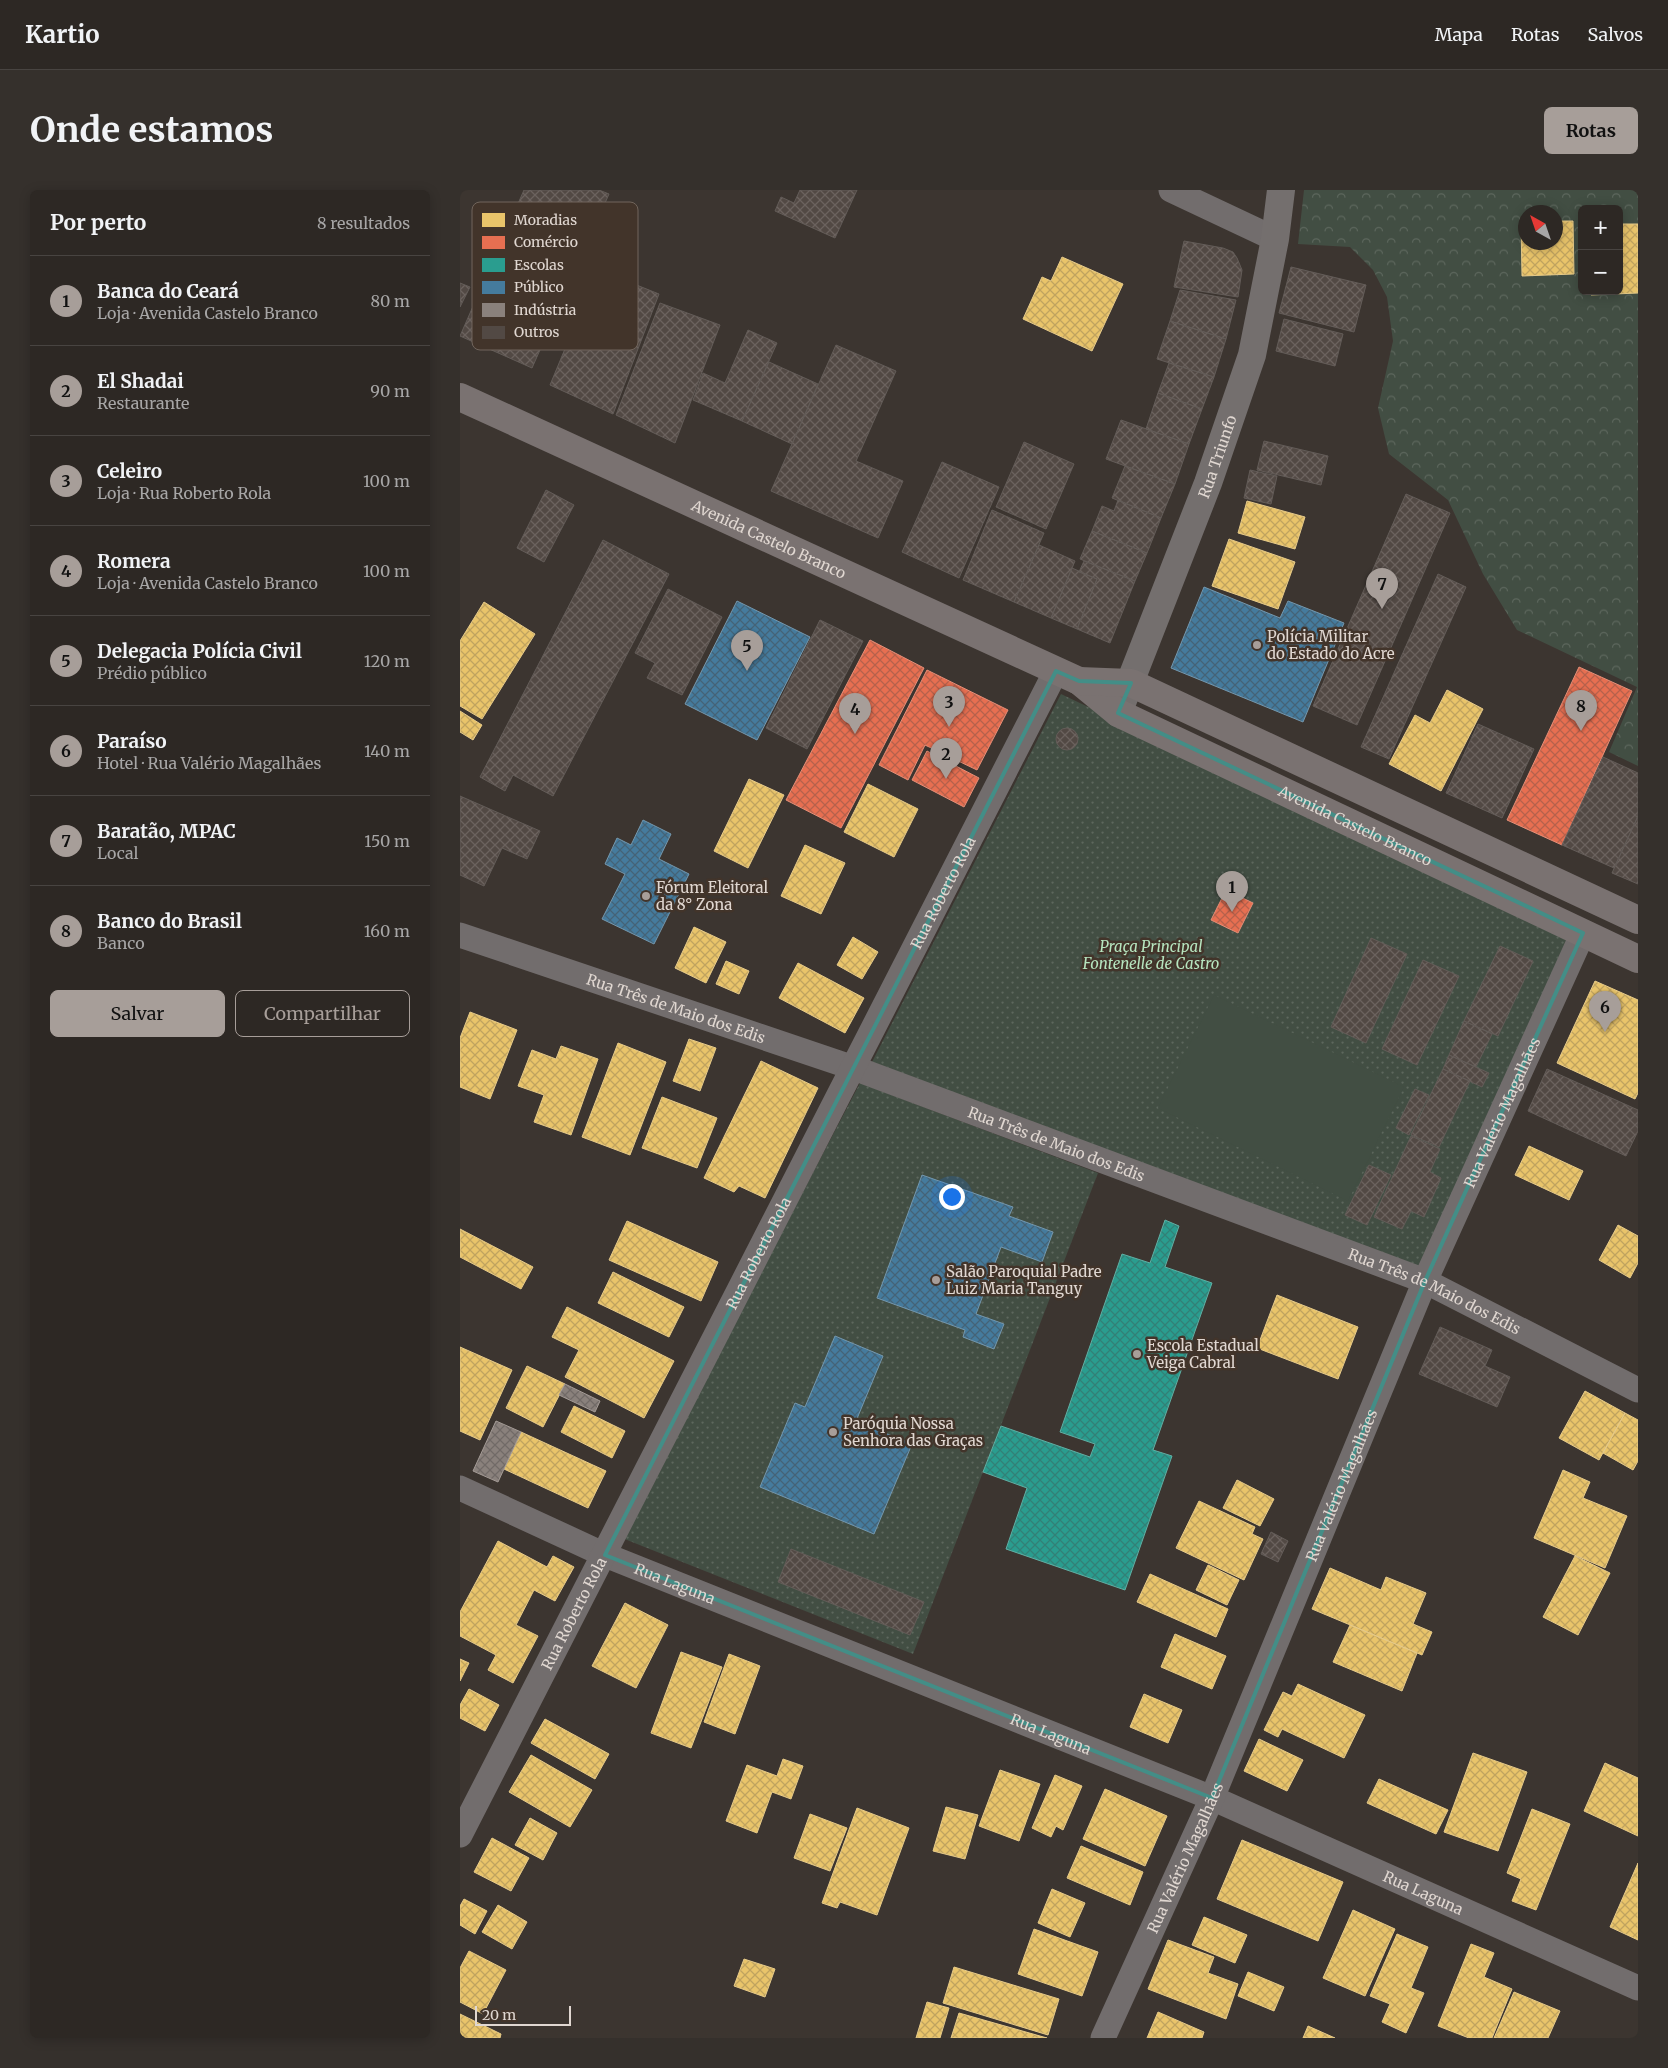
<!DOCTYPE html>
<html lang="pt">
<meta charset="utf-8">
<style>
:root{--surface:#2d2824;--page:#35302c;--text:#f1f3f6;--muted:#a7a6a6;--line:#484441;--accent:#a79e99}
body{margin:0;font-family:Merriweather,serif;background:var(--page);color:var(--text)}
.controls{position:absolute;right:15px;top:15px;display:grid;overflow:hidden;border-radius:8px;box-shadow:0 2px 12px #0003}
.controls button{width:45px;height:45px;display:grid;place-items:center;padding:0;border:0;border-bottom:1px solid var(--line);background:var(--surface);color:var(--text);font:25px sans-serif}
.compass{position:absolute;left:1058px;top:15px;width:45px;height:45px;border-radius:50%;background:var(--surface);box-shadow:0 2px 12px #0003;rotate:320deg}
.scale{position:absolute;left:15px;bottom:12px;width:96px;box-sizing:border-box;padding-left:5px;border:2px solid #e0d7d1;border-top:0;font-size:14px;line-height:18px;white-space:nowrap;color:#e0d7d1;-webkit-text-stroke:4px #42342a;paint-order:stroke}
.you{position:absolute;left:491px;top:1006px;width:18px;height:18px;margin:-12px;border:4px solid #fff;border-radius:50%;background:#1a73e8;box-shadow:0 0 0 8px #1a73e833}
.badge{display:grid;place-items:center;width:32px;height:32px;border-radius:50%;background:var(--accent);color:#111;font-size:16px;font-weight:700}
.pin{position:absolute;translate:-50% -41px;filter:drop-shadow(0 1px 2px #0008)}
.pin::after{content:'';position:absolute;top:26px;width:18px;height:15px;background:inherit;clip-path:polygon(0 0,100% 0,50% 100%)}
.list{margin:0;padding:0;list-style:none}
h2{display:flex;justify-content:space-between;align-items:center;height:65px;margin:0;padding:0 20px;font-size:21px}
h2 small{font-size:16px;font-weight:400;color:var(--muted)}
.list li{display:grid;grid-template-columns:32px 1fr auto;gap:15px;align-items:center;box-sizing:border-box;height:90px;padding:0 20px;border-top:1px solid var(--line)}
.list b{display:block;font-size:19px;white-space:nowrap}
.list p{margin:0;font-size:16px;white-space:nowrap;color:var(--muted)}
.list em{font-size:16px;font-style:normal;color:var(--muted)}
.actions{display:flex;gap:10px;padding:15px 20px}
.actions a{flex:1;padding:11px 0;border:1px solid var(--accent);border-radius:8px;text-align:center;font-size:18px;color:var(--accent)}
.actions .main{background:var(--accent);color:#111}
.map{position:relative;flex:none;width:1178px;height:1848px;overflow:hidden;border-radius:8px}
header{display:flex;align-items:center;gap:30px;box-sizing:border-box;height:70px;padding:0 25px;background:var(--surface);border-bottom:1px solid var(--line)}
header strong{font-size:24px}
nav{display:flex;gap:28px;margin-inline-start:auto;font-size:18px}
.intro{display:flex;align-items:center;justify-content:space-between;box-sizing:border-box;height:120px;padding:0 30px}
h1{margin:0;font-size:35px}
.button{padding:12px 22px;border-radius:8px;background:var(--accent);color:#111;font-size:18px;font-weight:700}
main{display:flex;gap:30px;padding:0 30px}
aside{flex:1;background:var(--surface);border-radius:8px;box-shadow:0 2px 12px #0003}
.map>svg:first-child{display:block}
.forest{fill:url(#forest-crowns);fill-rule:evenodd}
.park{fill:url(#park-dots)}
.pitch{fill:#424e43}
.homes{fill:url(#homes-cross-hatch);stroke:#e6ca89}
.shops{fill:url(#shops-cross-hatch);stroke:#e58e77}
.schools{fill:url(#schools-cross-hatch);stroke:#61aea3}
.public{fill:url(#public-cross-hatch);stroke:#7497ad}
.industry{fill:url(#industry-cross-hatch);stroke:#a49b96}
.building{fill:url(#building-cross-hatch);stroke:#635c58}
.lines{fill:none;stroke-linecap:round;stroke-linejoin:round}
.street{stroke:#726d6d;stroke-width:25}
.secondary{stroke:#746f6e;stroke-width:28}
.highway{stroke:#7a7271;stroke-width:28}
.marked{fill:none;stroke:#438e87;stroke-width:4;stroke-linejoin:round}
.poi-dot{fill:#a79e99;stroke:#42342a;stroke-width:2}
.labels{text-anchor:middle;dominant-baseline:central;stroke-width:5;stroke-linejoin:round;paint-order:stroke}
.street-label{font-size:15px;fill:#e0d7d1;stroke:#42342a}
.poi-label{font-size:15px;fill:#e0d7d1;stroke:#42342a;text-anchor:start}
.park-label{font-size:15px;font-style:italic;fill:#b6e5bf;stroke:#42342a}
.key{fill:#42342a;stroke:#71655c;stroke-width:1}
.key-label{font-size:14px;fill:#e0d7d1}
</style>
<header>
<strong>Kartio</strong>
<nav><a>Mapa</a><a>Rotas</a><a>Salvos</a></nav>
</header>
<div class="intro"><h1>Onde estamos</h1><a class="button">Rotas</a></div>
<main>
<aside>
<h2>Por perto<small>8 resultados</small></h2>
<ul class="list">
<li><span class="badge">1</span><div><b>Banca do Ceará</b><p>Loja · Avenida Castelo Branco</p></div><em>80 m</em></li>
<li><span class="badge">2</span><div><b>El Shadai</b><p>Restaurante</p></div><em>90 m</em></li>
<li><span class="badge">3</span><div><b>Celeiro</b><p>Loja · Rua Roberto Rola</p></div><em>100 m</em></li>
<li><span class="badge">4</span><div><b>Romera</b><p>Loja · Avenida Castelo Branco</p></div><em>100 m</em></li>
<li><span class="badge">5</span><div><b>Delegacia Polícia Civil</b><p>Prédio público</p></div><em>120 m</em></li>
<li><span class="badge">6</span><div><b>Paraíso</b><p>Hotel · Rua Valério Magalhães</p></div><em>140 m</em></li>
<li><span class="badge">7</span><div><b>Baratão, MPAC</b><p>Local</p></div><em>150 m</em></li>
<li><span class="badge">8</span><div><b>Banco do Brasil</b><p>Banco</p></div><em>160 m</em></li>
</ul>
<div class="actions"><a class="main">Salvar</a><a>Compartilhar</a></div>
</aside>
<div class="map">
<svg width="1178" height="1848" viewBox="0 0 1178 1848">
<defs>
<pattern id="forest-crowns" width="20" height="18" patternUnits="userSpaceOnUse" patternTransform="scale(1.25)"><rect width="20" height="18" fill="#424e43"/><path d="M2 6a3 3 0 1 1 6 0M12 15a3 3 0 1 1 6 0" fill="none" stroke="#5d675d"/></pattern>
<pattern id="park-dots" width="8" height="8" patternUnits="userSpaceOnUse" patternTransform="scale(1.25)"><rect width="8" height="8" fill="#424e43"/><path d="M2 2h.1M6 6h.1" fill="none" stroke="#5d675d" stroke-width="1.8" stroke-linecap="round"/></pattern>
<pattern id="homes-cross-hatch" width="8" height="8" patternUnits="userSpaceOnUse" patternTransform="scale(1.25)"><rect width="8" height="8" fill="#e9c46a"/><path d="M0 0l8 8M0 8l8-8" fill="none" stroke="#c0a35f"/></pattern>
<pattern id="shops-cross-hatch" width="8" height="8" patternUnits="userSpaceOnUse" patternTransform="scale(1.25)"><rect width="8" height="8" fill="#e76f51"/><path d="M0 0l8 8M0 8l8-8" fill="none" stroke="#b6614c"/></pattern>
<pattern id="schools-cross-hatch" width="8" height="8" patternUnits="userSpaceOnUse" patternTransform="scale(1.25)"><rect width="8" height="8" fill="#2a9d8f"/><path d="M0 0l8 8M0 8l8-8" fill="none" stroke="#328177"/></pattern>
<pattern id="public-cross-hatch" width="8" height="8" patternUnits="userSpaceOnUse" patternTransform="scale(1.25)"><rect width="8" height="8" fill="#457b9d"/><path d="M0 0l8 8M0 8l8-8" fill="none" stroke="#446377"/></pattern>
<pattern id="industry-cross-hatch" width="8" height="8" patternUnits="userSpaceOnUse" patternTransform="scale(1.25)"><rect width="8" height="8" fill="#8a817c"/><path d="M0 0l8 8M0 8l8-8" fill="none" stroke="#716a67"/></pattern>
<pattern id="building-cross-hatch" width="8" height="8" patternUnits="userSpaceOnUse" patternTransform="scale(1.25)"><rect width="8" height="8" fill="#524944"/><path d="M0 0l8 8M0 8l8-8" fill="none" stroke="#6b625e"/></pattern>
</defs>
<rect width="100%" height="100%" fill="#3c3530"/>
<!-- forest -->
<path class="forest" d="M844,0H1178V576L1149,562L1177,497L1057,440L1023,384L988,310L929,264L918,218L933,151L927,107L913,80L890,57L838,54ZM1122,19H1159V101H1122ZM1066,22H1096V52H1066Z"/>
<!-- park -->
<path class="park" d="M601,504L1113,748L964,1079L412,872Z
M400,893L638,983L453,1464L162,1348Z"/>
<!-- pitch -->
<path class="pitch" d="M754,805L944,897L888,1011L698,918Z"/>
<!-- homes -->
<path class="homes" d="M1096,31H1113L1114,84L1062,86L1061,32H1066V52H1096Z
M1159,34H1178V103L1131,105V101H1159Z
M602,67L663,94L632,161L563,129L582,87L591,91Z
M787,311L845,327L835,359L778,343Z
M769,349L835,372L818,419L752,396Z
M24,412L75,444L22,529L0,516V451Z
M987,500L1023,519L981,601L929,574L955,525L970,533Z
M0,521L22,535L13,550L0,542Z
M289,589L324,605L288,678L254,661Z
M408,594L458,619L434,667L384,642Z
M345,655L385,673L361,724L321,706Z
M234,737L266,752L246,793L215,778Z
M393,747L418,762L402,789L377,775Z
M266,771L289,781L279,804L256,794Z
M338,773L404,808L385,843L319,808Z
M1135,791L1178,810V903L1175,909L1097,873Z
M10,822L57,840L30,909L0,897V848Z
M229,849L256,858L240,901L213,891Z
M158,853L206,872L170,965L122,947Z
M101,856L138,869L111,945L74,932L84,905L58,896L72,860L96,869Z
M301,871L358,898L305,1008L279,996L274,1002L244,988Z
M202,907L257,928L237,978L182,958Z
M1069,956L1123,981L1109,1010L1055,985Z
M167,1031L258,1072L241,1111L149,1070Z
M1158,1035L1178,1046V1073L1170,1088L1139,1070Z
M0,1039L73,1077L61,1099L0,1067Z
M153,1082L224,1117L209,1147L138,1113Z
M817,1105L898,1137L878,1189L797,1158Z
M107,1117L214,1171L184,1228L105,1187L119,1160L92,1147Z
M0,1157L52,1180L20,1250L0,1241Z
M67,1176L105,1194L83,1237L46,1218Z
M1125,1201L1165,1223L1139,1270L1099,1248Z
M114,1216L165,1241L152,1268L101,1242Z
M1165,1223L1178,1230V1271L1173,1280L1143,1263Z
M61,1242L146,1281L128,1318L44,1279Z
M1103,1280L1130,1292L1123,1308L1167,1326L1145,1378L1074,1348Z
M777,1290L814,1309L800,1336L763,1318Z
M739,1311L795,1337L792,1344L803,1349L784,1390L716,1358Z
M38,1351L87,1377L93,1366L114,1377L95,1411L74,1400L56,1435L78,1446L53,1493L28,1480L36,1465L0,1446V1422Z
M1115,1366L1150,1383L1118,1445L1083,1427Z
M748,1375L779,1390L767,1415L736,1400Z
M870,1378L921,1400L926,1387L966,1403L953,1434L972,1442L962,1465L852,1419Z
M690,1384L768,1419L756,1447L677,1412Z
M165,1413L208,1435L176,1498L132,1476Z
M890,1435L957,1463L942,1501L873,1472Z
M715,1444L766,1466L752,1499L701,1477Z
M221,1462L262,1477L231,1558L191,1543Z
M269,1464L300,1476L275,1544L244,1532Z
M0,1469L9,1473L0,1491Z
M838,1494L905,1525L884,1568L822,1539L818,1547L804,1540L823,1502L832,1506Z
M9,1499L39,1515L25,1541L0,1528V1515Z
M684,1504L722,1520L708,1553L670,1537Z
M85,1529L149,1564L135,1589L71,1553Z
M799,1549L843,1570L827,1601L784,1581Z
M1013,1563L1067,1582L1038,1661L984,1642Z
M71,1565L132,1600L110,1637L49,1602Z
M323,1569L343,1576L331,1609L312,1602L297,1643L266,1631L287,1575L317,1586Z
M1145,1573L1178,1588V1646L1124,1621Z
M540,1580L580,1594L559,1651L519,1636Z
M595,1585L622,1596L603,1640L596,1636L591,1647L572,1638Z
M919,1589L988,1620L976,1644L907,1613Z
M645,1599L707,1626L685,1676L623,1649Z
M486,1617L518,1625L505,1669L473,1661Z
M397,1618L449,1638L417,1725L380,1712L377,1718L362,1713Z
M1072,1619L1110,1634L1076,1720L1052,1711L1061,1689L1047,1683Z
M350,1624L387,1638L370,1681L334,1668Z
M70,1628L97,1643L83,1670L55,1655Z
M32,1648L69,1668L51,1701L14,1682Z
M782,1650L883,1692L858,1751L757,1709Z
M621,1656L683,1682L670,1715L607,1688Z
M1178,1673V1750L1150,1737Z
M592,1699L625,1713L610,1747L578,1733Z
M4,1709L27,1721L15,1744L0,1735V1716Z
M38,1715L67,1732L52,1759L22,1742Z
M893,1720L935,1739L905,1806L863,1788Z
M744,1727L787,1745L775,1773L732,1755Z
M574,1739L638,1762L622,1806L558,1784Z
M937,1744L968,1757L951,1798L964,1803L946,1843L922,1832L930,1814L910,1806Z
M708,1750L754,1767L748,1783L778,1794L766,1829L688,1799Z
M1011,1754L1034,1763L1024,1787L1052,1799L1032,1848H1009L978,1836Z
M9,1761L46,1780L23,1824L0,1812V1778Z
M284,1769L315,1779L305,1807L274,1796Z
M494,1777L599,1809L588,1845L483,1813Z
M788,1782L824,1797L814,1821L778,1806Z
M1054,1802L1100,1821L1088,1848H1034Z
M467,1812L489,1818L480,1848H456Z
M698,1822L744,1842L742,1848H687Z
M499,1823L587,1848H491Z
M0,1824L41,1844L40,1848H0Z
M848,1836L875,1848H843Z"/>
<!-- shops -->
<path class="shops" d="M410,450L464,478L381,638L326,610Z
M1119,477L1172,501L1102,655L1047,630Z
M467,480L548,520L517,580L465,555L448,590L419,575Z
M467,561L519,588L504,617L452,590Z
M766,700L793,713L778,743L751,730Z"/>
<!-- schools -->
<path class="schools" d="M705,1030L719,1036L705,1077L752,1093L693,1260L712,1266L665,1400L546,1359L567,1298L523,1282L541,1236L630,1267L635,1254L600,1242L662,1064L690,1073Z"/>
<!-- public -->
<path class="public" d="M744,397L820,428L828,411L884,433L843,532L711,478Z
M277,411L350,447L297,550L225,514Z
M183,630L211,644L199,669L229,684L194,754L142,729L165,684L145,674L157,648L171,655Z
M462,985L553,1017L549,1026L593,1042L582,1072L541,1057L516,1124L544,1134L534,1159L503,1147L505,1140L417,1108Z
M375,1146L423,1166L396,1231L452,1254L414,1344L300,1297L335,1213L345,1217Z"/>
<!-- industry -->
<path class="industry" d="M105,1194L140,1211L135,1222L99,1205Z
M36,1231L61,1242L38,1292L13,1281Z"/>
<!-- building -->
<path class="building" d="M64,0H139L149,4L72,178L0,146Z
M340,0H397L375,48L315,21L321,7L334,13Z
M724,51L763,58L773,62L777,68L782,80L778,107L714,97Z
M831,77L906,95L894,142L819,123Z
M149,84L199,104L153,224L90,195L119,125L130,130Z
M0,93L10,97L0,117Z
M720,100L776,110L766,149L710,131Z
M200,113L260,135L215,253L156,225Z
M824,129L883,144L875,176L816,161Z
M710,131L766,149L754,187L697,169Z
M288,140L317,153L282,231L233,210L243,183L265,193Z
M376,155L436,181L396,271L443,291L418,348L311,301Z
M309,172L358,194L332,254L282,231Z
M709,173L754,187L742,219L698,203Z
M698,203L742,219L729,254L686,239Z
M661,230L729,254L715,294L646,269Z
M804,251L868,266L861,295L797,280Z
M564,252L614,274L586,339L536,317Z
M482,272L539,297L499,388L442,362Z
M665,276L715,294L701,328L652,308Z
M790,280L817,286L811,314L784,308Z
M86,300L114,315L84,372L57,358Z
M946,304L990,323L897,535L853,516Z
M658,310L701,328L687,363L632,341L642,316L654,321Z
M532,320L584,343L554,412L503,390Z
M632,341L687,363L675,391L620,369Z
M143,350L209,384L93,606L53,585L45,601L20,587Z
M579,355L615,371L591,428L554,412Z
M624,371L675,391L650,453L617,439L637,389L619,382Z
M612,378L637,389L617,439L591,428Z
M978,384L1006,397L929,569L901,557Z
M208,399L262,427L222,505L187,488L195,473L175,463Z
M360,430L403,451L347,559L306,538Z
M1018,534L1074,559L1042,628L986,603Z
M596 549a11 11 0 1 1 22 0a11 11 0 1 1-22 0Z
M1143,567L1178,583V626L1154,678L1102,655Z
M0,606L80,641L67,669L42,658L24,696L0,685Z
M1178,626V694L1152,683Z
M911,748L947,764L906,853L871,837Z
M1040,756L1073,771L1038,846L1004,831Z
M963,770L999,786L957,875L922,859Z
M1004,831L1032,844L1016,877L989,865Z
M989,865L1029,883L1022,897L983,879Z
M983,879L1010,891L979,957L951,945Z
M1087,879L1178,920V941L1166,966L1068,921Z
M955,899L969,905L949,945L936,938Z
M951,946L980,959L970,982L981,988L964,1027L951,1021L942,1039L914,1027Z
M909,975L931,985L907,1035L885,1025Z
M980,1137L1032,1160L1025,1176L1050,1187L1037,1217L959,1184Z
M811,1342L828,1351L818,1372L801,1364Z
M331,1359L464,1412L450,1445L318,1392Z"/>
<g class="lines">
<!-- street -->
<g class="street">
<path d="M711,0L815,49"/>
<path id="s1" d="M0,745L394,878L965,1091L1178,1200"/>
<path id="s2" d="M0,1298L145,1365L752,1608L1178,1798"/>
<path id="s3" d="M0,1645L596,481"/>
<path id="s4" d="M643,1848L752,1608L965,1091L1123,743"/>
</g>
<!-- secondary -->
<path class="secondary" id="s5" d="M658,523L748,293L792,165L815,49L821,0"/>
<!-- highway -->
<g class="highway">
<path id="s6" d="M0,207L619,491L658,523L1178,769"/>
<path d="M619,491L671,493L1178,730"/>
</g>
</g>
<!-- marked area -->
<path class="marked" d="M596,481L619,491L671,493L658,523L1123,743L965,1091L752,1608L145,1365Z"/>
<!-- markers -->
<g class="poi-dot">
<circle cx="797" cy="455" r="5"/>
<circle cx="186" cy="706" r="5"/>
<circle cx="476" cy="1090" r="5"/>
<circle cx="677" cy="1164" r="5"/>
<circle cx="373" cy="1242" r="5"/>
</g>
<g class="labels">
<!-- street labels -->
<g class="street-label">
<text stroke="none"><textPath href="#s5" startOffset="275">Rua Triunfo</textPath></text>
<text stroke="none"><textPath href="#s6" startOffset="340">Avenida Castelo Branco</textPath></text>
<text stroke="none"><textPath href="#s6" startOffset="994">Avenida Castelo Branco</textPath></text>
<text stroke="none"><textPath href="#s3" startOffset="1059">Rua Roberto Rola</textPath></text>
<text stroke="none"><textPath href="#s1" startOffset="228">Rua Três de Maio dos Edis</textPath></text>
<text stroke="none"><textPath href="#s4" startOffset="1008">Rua Valério Magalhães</textPath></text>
<text stroke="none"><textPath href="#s1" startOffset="632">Rua Três de Maio dos Edis</textPath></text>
<text stroke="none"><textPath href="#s3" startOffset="654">Rua Roberto Rola</textPath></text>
<text stroke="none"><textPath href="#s1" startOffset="1038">Rua Três de Maio dos Edis</textPath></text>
<text stroke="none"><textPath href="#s4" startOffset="602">Rua Valério Magalhães</textPath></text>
<text stroke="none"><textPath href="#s2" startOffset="235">Rua Laguna</textPath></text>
<text stroke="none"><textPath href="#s3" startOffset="249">Rua Roberto Rola</textPath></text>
<text stroke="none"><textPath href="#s2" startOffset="640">Rua Laguna</textPath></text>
<text stroke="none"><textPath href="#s4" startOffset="198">Rua Valério Magalhães</textPath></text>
<text stroke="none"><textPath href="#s2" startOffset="1045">Rua Laguna</textPath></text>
</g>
<!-- poi labels -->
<g class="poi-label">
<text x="807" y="446">Polícia Militar<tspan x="807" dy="17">do Estado do Acre</tspan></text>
<text x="196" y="697">Fórum Eleitoral<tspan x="196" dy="17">da 8° Zona</tspan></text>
<text x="486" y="1081">Salão Paroquial Padre<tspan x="486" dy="17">Luiz Maria Tanguy</tspan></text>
<text x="687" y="1155">Escola Estadual<tspan x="687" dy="17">Veiga Cabral</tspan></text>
<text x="383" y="1233">Paróquia Nossa<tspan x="383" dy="17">Senhora das Graças</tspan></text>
</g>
<!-- park labels -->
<g class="park-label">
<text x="691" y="756">Praça Principal<tspan x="691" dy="17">Fontenelle de Castro</tspan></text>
</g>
</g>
<!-- legend -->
<rect x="12" y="12" width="166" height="148" rx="8" class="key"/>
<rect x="22" y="23" width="23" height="14" fill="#e9c46a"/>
<rect x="22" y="46" width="23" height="13" fill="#e76f51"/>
<rect x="22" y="68" width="23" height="14" fill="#2a9d8f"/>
<rect x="22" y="91" width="23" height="13" fill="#457b9d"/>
<rect x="22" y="113" width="23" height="14" fill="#8a817c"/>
<rect x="22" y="136" width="23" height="13" fill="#524944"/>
<g class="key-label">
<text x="54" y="35">Moradias</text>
<text x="54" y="57">Comércio</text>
<text x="54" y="80">Escolas</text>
<text x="54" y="102">Público</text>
<text x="54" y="125">Indústria</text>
<text x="54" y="147">Outros</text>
</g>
</svg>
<div class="controls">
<button>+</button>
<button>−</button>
</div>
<svg class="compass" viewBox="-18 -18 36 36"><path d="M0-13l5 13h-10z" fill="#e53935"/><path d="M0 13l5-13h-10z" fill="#a7a6a6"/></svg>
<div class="scale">20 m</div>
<div class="you"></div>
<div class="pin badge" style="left:772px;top:722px">1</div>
<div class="pin badge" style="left:486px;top:589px">2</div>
<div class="pin badge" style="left:489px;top:537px">3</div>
<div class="pin badge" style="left:395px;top:544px">4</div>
<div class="pin badge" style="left:287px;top:481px">5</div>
<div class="pin badge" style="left:1145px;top:842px">6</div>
<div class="pin badge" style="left:922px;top:419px">7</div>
<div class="pin badge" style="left:1121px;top:541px">8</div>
</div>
</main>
